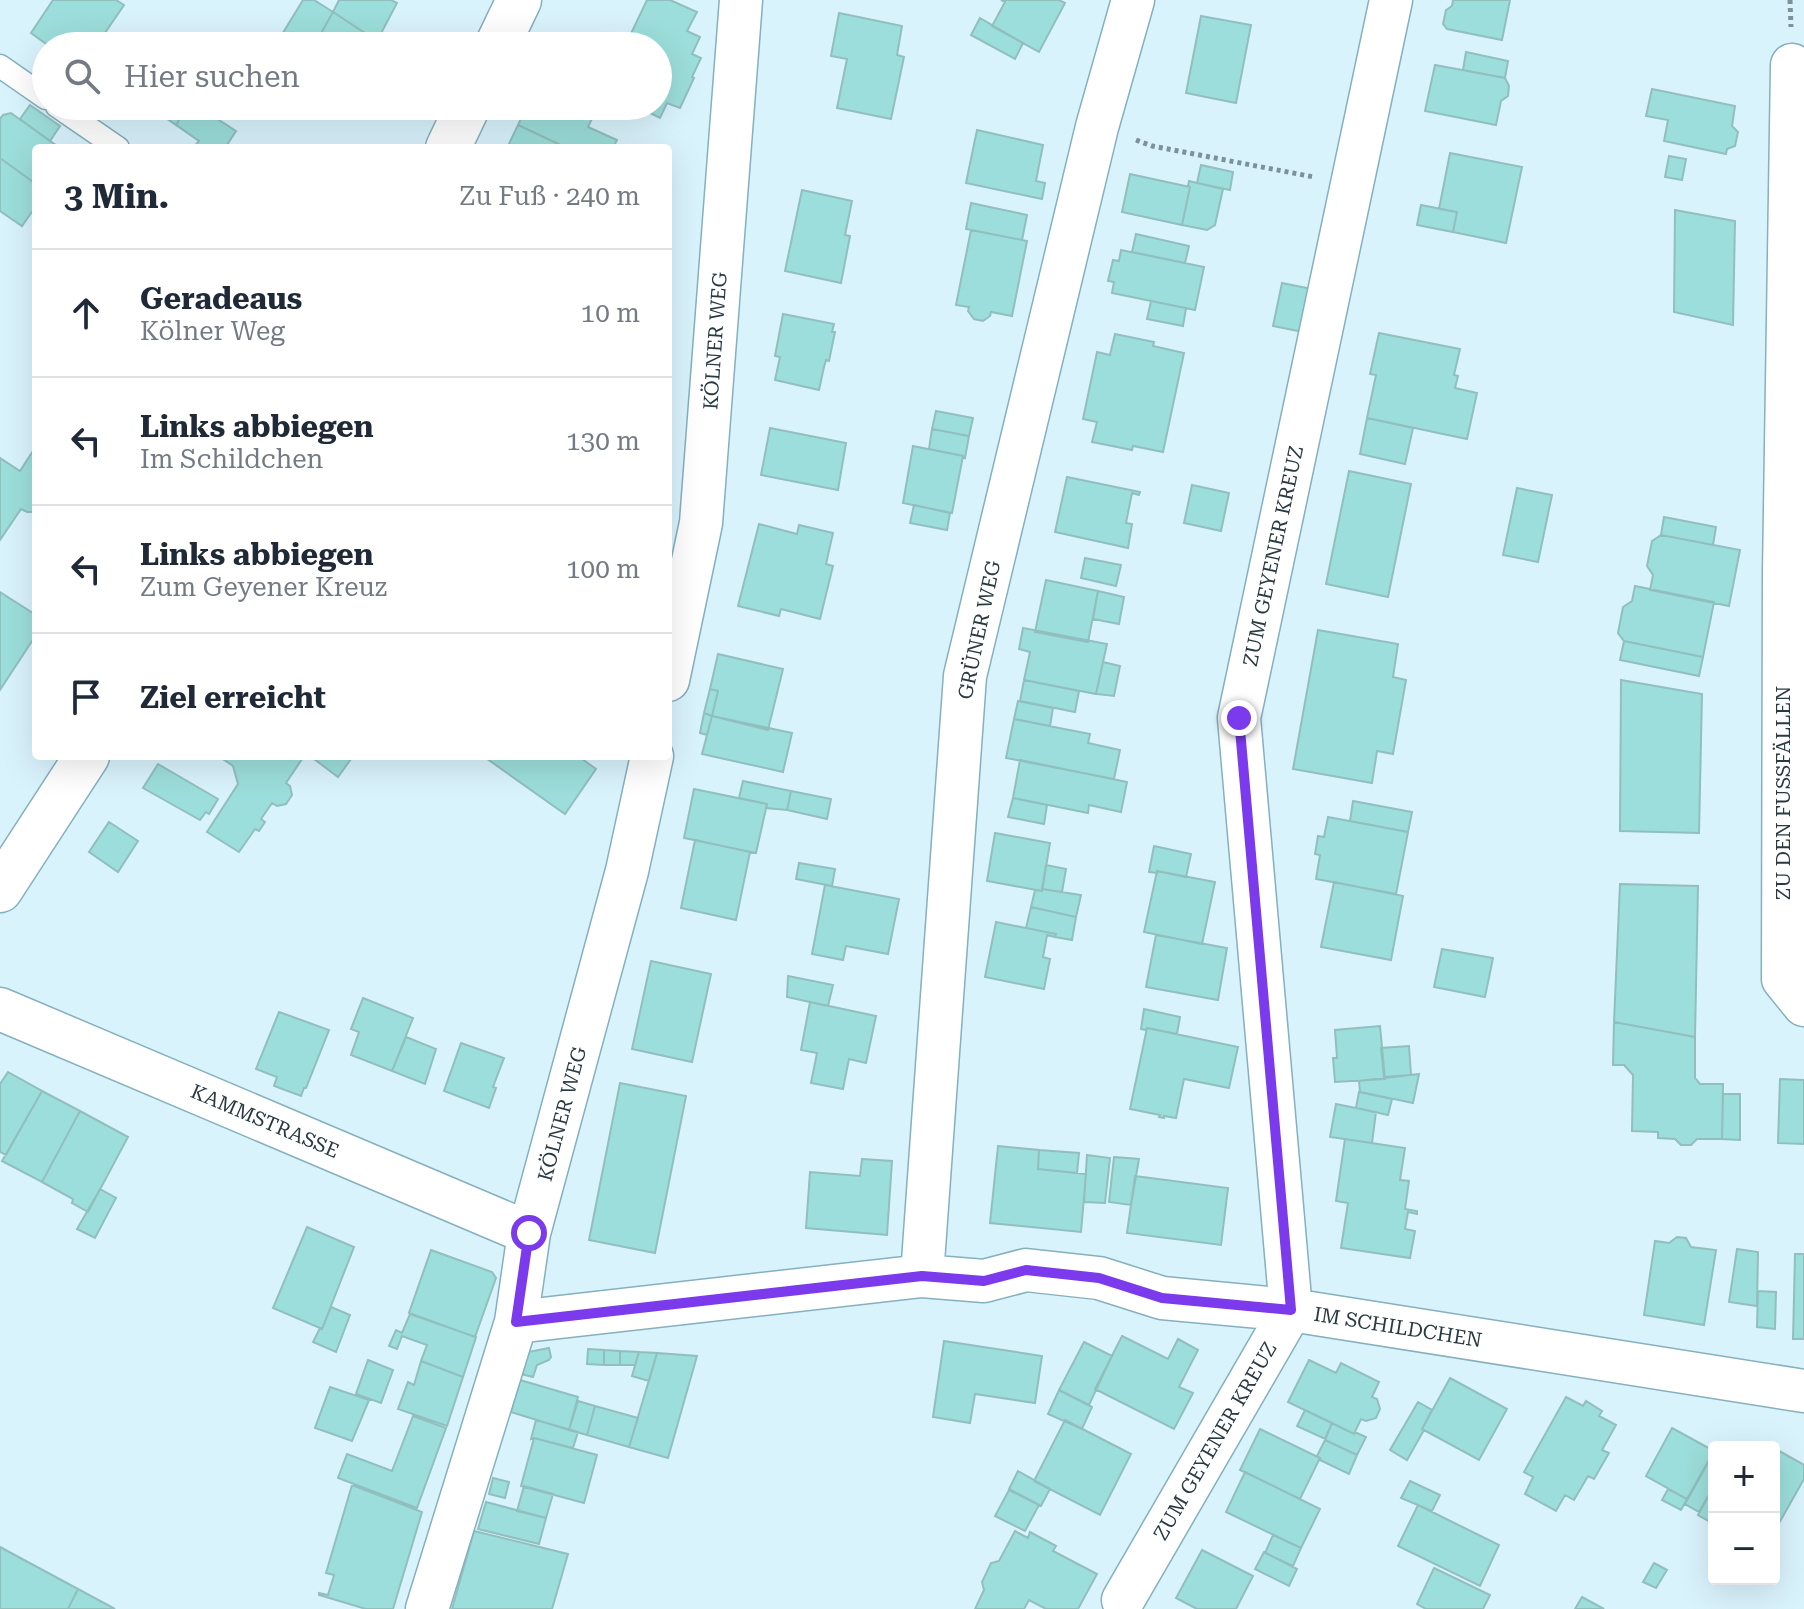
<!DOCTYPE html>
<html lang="de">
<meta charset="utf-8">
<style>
:root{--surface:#fff;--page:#f6f6f7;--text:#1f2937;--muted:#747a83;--line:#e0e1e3}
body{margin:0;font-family:"Roboto Serif",serif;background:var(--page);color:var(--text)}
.controls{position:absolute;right:24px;bottom:24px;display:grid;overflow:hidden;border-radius:8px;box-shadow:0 8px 32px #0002}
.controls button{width:72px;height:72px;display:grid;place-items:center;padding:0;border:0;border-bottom:2px solid var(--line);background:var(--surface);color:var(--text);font:40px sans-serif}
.stop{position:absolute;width:24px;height:24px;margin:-18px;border:6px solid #7c3aed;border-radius:50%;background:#fff}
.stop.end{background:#7c3aed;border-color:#fff;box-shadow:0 2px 8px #0008}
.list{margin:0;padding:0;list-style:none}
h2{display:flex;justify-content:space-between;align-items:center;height:104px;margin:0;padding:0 32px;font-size:34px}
h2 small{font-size:26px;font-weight:400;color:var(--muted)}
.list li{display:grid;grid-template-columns:52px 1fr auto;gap:24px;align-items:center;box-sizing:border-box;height:128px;padding:0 32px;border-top:2px solid var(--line)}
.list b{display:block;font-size:30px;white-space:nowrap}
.list p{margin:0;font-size:26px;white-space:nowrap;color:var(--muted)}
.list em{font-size:26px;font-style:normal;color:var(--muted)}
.icon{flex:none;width:44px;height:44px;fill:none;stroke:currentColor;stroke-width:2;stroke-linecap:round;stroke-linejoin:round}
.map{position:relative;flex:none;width:1804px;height:1609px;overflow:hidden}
.search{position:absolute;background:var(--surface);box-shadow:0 8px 32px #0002;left:32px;top:32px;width:640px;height:88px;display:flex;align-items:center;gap:20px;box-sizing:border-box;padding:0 28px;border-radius:44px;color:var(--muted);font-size:30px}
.panel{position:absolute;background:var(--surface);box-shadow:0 8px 32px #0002;left:32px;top:144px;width:640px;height:616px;border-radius:8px}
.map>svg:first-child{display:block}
.building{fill:#9cdedb;stroke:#91bfbd;stroke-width:2}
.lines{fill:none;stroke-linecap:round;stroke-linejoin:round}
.lane-casing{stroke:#85b0bd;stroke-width:25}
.street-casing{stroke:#85b0bd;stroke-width:45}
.secondary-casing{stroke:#85b0bd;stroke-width:47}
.path{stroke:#7c9198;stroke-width:5;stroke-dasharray:4 4;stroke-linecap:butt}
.lane{stroke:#fff;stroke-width:22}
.street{stroke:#fff;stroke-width:42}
.secondary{stroke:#fff;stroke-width:44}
.route{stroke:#7c3aed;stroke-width:10}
.labels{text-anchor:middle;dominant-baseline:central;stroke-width:6;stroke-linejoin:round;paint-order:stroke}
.street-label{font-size:20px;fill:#293a40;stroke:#fff}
</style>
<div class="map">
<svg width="1804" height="1609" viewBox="0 0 1804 1609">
<rect width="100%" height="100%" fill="#d9f3fc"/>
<!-- building -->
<path class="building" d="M53,0H116L124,5L96,46H49L31,33Z
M303,0H314L333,12L314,46H287L278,41Z
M339,0H391L397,3L377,41L333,12Z
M647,0H670L697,12L687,31L700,37L692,54L701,58L692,77L694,78L680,108L667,103L660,118L636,106H658V46H625Z
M1001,0H1059L1065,3L1039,52L992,26L1005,2Z
M1453,0H1510L1502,40L1447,29L1443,24L1446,10L1452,6Z
M333,12L377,41L375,46H314Z
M839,13L902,26L897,55L904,57L891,119L837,108L847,59L831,56Z
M1201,16L1251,25L1236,103L1186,93Z
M980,18L1023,43L1015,59L971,35Z
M1466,52L1508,61L1505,78L1463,70Z
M1435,65L1505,78L1509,86L1508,96L1501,101L1496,125L1425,111Z
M1652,89L1735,106L1732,126L1738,132L1735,146L1727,149L1726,154L1664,141L1668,120L1646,116Z
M30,105L60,126L50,141L20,119Z
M155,106H188L176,125L153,109Z
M188,106H218L222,109L216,118L236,131L225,148H193L199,141L176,125Z
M527,106H598L588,127L617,140L613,148H567L518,125Z
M11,113L60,148H36V184L0,158V119L3,115Z
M518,125L567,148H507Z
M977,130L1043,145L1036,181L1045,183L1042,199L966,183Z
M1450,153L1522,167L1506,243L1453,232L1457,212L1439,209Z
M1669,156L1686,159L1682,180L1665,177Z
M0,158L36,184V206L22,226L0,211Z
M1201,165L1233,172L1230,190L1197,183Z
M1130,174L1190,187L1182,225L1122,212Z
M1189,181L1223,189L1215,225L1207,230L1182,225L1190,187L1188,186Z
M802,190L852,201L845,235L850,236L841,283L785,271Z
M971,203L1027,215L1022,240L966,229Z
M1421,205L1457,212L1453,232L1417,225Z
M1675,210L1735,221L1733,325L1674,312Z
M971,230L1027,241L1012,316L991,312L990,316L983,321L974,319L968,311L969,307L956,305Z
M1136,234L1189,246L1185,263L1132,252Z
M1121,250L1204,267L1195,310L1112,293L1114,282L1108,281L1113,260L1119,261Z
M1282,283L1317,290L1308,333L1273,326Z
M1151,301L1186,308L1183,326L1147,319Z
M783,314L834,324L832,332H835L829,361L826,360L824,367L819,390L775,380L780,357L775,356Z
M1379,333L1460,349L1454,375L1458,376L1455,388L1477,393L1467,439L1367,418L1376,375L1370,374Z
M1115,334L1154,342L1153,346L1184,353L1163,452L1133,446L1132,450L1092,442L1097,422L1083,419L1097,352L1110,355Z
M936,411L973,418L969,436L932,429Z
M1367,418L1413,428L1405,464L1360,454Z
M770,428L846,443L838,490L761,475Z
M932,429L969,436L965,458L963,456L929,449Z
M913,446L963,456L952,513L903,503Z
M33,451L36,453V512H27L21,509L0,540V458L20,471Z
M1349,471L1411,484L1388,597L1326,584Z
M1067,477L1140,492L1139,495L1132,493L1126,523L1132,524L1128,548L1055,532Z
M1192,485L1229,493L1221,531L1184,523Z
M1517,488L1552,495L1538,562L1503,555Z
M914,505L950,513L947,530L910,523Z
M1664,517L1716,527L1713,545L1661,535Z
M759,524L797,534L799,525L833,533L826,564L833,566L820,619L781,609L779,616L738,606Z
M1661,535L1740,550L1729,606L1650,590L1653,575L1647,566L1652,541Z
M1085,558L1121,565L1116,586L1081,578Z
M1046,580L1098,591L1088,642L1035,632Z
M1635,586L1714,602L1703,657L1624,641L1618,633L1623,607L1632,601Z
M1098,591L1124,597L1119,624L1093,619Z
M0,592L36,615V635L0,690Z
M1023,628L1107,644L1096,694L1024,680L1030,652L1019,649Z
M1318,630L1398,644L1393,677L1406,680L1393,754L1377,751L1372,783L1293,769Z
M1624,641L1703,657L1699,676L1620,660Z
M718,654L783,669L768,730L712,716L718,691L710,689Z
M1103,662L1120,666L1114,696L1096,694Z
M1024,680L1079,691L1075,712L1020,701Z
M1621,680L1702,694L1699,833L1620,831Z
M710,689L718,691L712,716L704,713Z
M1018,701L1053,708L1050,726L1014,719Z
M704,713L712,716L707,735L700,733Z
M712,716L792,733L783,772L702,754Z
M1014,719L1090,734L1088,743L1120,750L1114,779L1006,758Z
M220,756H304L286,783L290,786L292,795L286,804L277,806L272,803L261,819L265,822L259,831L255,829L239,852L207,832L238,784L233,766L220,757Z
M310,756H347L351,759L338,777Z
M483,756H578L596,769L565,814Z
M1020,760L1127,782L1121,812L1089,805L1088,813L1013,798Z
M158,764L218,799L209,814L206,812L200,820L143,788Z
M743,781L791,791L787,810L766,808L767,804L739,798Z
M694,789L767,804L756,853L684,838Z
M791,791L831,799L827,819L787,810Z
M1013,798L1047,805L1044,824L1008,817Z
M1353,801L1412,812L1408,832L1350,821Z
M1328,817L1408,832L1396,894L1316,879L1320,855L1315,854L1318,836L1324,837Z
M109,822L138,841L118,872L89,852Z
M995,833L1050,843L1042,891L987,881Z
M695,840L750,852L736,920L681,908Z
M1154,846L1191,854L1186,877L1157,871V873L1149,872Z
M799,863L835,869L832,886L796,879Z
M1046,865L1066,869L1062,892L1042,889Z
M1157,871L1215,882L1202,944L1144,932Z
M1334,882L1403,896L1391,960L1321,947Z
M1620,884L1698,886L1695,1037L1614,1022Z
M825,885L899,899L888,954L846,946L843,960L812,954Z
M1042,889L1081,895L1076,917L1031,907L1035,890L1042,891Z
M1031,907L1076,917L1072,940L1055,937L1056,934L1026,928Z
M996,922L1056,934L1055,937L1047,935L1043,957L1050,959L1044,989L985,977Z
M1156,935L1227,948L1218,1000L1146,987Z
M1442,949L1493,958L1485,997L1434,987Z
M651,961L711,974L692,1062L632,1049Z
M788,976L833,985L828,1006L787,997Z
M363,998L413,1018L392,1071L351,1055L359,1032L351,1029Z
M810,1002L876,1016L866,1063L849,1059L843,1089L811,1083L817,1053L801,1050Z
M1144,1009L1180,1017L1177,1034L1147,1028L1146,1030L1141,1029Z
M279,1012L329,1030L306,1088H304L301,1096L274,1086L277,1077L256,1069Z
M1614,1022L1695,1037V1078L1700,1084H1723L1722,1139H1697L1691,1145H1681L1675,1139L1658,1138V1132L1632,1131L1633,1075L1624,1065H1613Z
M1380,1026L1385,1079L1335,1082L1333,1058H1337L1335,1030Z
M1147,1028L1238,1047L1229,1088L1184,1079L1176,1118L1164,1116V1118L1159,1117L1160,1115L1130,1109Z
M406,1037L436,1049L425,1084L392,1071Z
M461,1043L504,1058L493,1087L496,1088L489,1108L444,1091Z
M1409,1046L1411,1075L1384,1077L1381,1048Z
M8,1072L42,1091L6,1155L0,1152V1084Z
M1419,1074L1413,1103L1360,1092L1359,1081Z
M1780,1079L1804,1080V1144L1778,1143Z
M620,1083L686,1096L655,1253L589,1240Z
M42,1091L80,1111L42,1182L2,1161Z
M1359,1092L1392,1099L1388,1115L1356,1108Z
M1723,1094H1740V1140L1722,1139Z
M1336,1104L1376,1112L1372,1143L1330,1137Z
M80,1111L128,1137L88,1212L72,1203L73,1199L42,1182Z
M1345,1139L1405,1148L1400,1180L1409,1181L1405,1209L1417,1211V1214L1408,1212L1405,1229L1415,1231L1410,1258L1341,1248L1348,1203L1336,1201Z
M998,1146L1039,1150L1038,1169L1086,1174L1081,1232L990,1223Z
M1039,1150L1079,1153L1077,1173L1038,1169Z
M1087,1155L1110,1158L1105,1203L1084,1202Z
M1114,1157L1139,1159L1131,1205L1109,1202Z
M862,1159L892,1161L887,1235L806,1228L810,1172L860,1176Z
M1135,1176L1228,1188L1221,1245L1127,1233Z
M100,1189L116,1198L95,1238L77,1229Z
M307,1227L354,1247L322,1329L273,1308Z
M1677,1237L1686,1238L1691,1247L1716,1250L1704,1325L1644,1315L1655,1241L1669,1243Z
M1737,1249L1758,1252L1757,1306L1729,1302Z
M431,1250L492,1272L496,1278L475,1337L409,1313Z
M1795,1254H1804V1339H1793Z
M1758,1291L1776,1292L1775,1329L1757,1327Z
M331,1307L350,1315L336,1352L313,1342L320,1328L322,1329Z
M410,1314L476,1337L463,1377L421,1361L427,1345L402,1336L397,1349L389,1346L396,1330L402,1333Z
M1122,1336L1168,1359L1178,1339L1198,1350L1179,1387L1193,1393L1174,1429L1095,1389Z
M944,1341L1042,1356L1035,1403L975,1394L970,1423L933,1417Z
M1084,1342L1112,1356L1089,1405L1059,1390Z
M549,1348L551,1357L549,1360L537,1365L533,1377L521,1374L528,1352Z
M588,1349L604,1350V1365L587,1364Z
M604,1350L620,1351V1365H604Z
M620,1351L639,1352L635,1365H620Z
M639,1352L657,1353L649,1381L632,1376Z
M657,1353L697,1356L668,1458L629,1447Z
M368,1360L393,1370L381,1403L356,1394Z
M1309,1360L1336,1373L1341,1363L1379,1382L1372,1397L1377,1399L1380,1409L1376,1418L1366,1421L1361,1419L1354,1434L1288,1402Z
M421,1361L463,1377L447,1426L398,1409L408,1382L414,1385Z
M1450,1378L1507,1409L1479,1460L1422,1429Z
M520,1380L578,1397L569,1430L511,1412Z
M330,1387L369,1400L352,1441L315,1428Z
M1059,1390L1092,1407L1082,1429L1048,1414Z
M1566,1397L1583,1406L1586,1401L1602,1411L1599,1416L1616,1425L1602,1450L1609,1453L1594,1479L1588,1476L1574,1500L1565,1495L1556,1511L1525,1494L1533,1477L1524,1472Z
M578,1401L595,1406L587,1435L569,1430Z
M1418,1402L1432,1410L1422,1429L1424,1430L1407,1460L1390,1450Z
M595,1406L638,1418L629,1447L587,1435Z
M1305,1410L1332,1423L1325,1439L1297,1426Z
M413,1416L446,1428L417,1508L338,1478L347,1454L392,1471Z
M536,1420L578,1432L573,1448L534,1438L531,1439Z
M1065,1420L1131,1454L1100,1515L1034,1481Z
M1332,1423L1354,1434L1355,1432L1366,1437L1357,1455L1325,1440Z
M1672,1428L1714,1451L1687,1499L1646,1476Z
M1260,1429L1320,1458L1300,1499L1240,1470Z
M534,1438L597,1455L584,1503L521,1486Z
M1325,1440L1357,1455L1349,1474L1320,1460V1458L1317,1456Z
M1774,1448L1804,1465V1479L1774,1532L1776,1522L1774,1521Z
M1714,1452V1486L1699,1512L1685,1504Z
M1018,1471L1050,1489L1041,1506L1009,1489Z
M1245,1472L1320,1509L1301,1548L1226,1512Z
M493,1478L509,1482L505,1498L489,1494Z
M1410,1481L1440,1495L1432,1511L1401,1498Z
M352,1485L422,1512L393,1609H366L319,1595V1593L328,1595L334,1575L326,1573Z
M524,1486L553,1494L546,1518L517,1511Z
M1714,1486V1524L1698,1515Z
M1668,1489L1687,1499L1681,1510L1662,1500Z
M1009,1490L1039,1505L1025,1531L995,1516Z
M486,1502L546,1518L539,1544L478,1529Z
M1418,1505L1499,1545L1480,1586L1398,1546Z
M474,1531L568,1554L552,1609H452Z
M1015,1531L1028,1538L1030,1532L1056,1546L1053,1551L1097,1574L1078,1609H1046L1029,1600L1024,1609H975L984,1590L982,1582L991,1563L999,1561Z
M1273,1535L1301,1548L1293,1566L1265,1553Z
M0,1547L78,1589L68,1609H0Z
M1202,1550L1253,1576L1236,1609H1197L1176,1598Z
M1264,1552L1297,1569L1289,1586L1255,1569Z
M1654,1563L1667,1570L1656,1588L1643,1582Z
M1434,1568L1490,1595L1483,1609H1426L1417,1604Z
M78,1589L115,1609H68Z
M1582,1597L1604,1609H1575Z"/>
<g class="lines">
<!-- lane casing -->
<g class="lane-casing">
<path id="lane" d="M0,66L46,98
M57,106L118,148"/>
</g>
<!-- street casing -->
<g class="street-casing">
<path id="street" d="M1792,65L1784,573L1804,572
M1784,573L1783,979L1804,1005
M668,680L701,523L741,0
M0,1009L529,1233
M922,1276L965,676L1097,127L1133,0
M516,1322L922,1276L984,1281L1026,1270L1099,1278L1162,1298L1291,1310L1804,1391
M1123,1600L1291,1310L1239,718L1391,0
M427,1609L516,1322L529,1233L627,871L652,756"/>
</g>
<!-- secondary casing -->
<g class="secondary-casing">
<path id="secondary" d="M497,46L519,0
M448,148L468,106
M0,890L87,756"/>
</g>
<!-- path -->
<path class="path" d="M1790,0L1791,27
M1136,140L1152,146L1314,177"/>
<!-- lane -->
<use href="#lane" class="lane"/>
<!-- street -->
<use href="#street" class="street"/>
<!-- secondary -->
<use href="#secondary" class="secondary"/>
</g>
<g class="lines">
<!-- route -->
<path class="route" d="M529,1233L516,1322L922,1276L984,1281L1026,1270L1099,1278L1162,1298L1291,1310L1239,718"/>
</g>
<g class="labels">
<!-- street labels -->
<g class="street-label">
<text transform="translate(715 341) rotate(-86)">KÖLNER WEG</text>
<text transform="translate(1273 556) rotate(-78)">ZUM GEYENER KREUZ</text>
<text transform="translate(979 630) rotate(-78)">GRÜNER WEG</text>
<text transform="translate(1783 793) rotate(-90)">ZU DEN FUSSFÄLLEN</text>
<text transform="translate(562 1114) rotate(-75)">KÖLNER WEG</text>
<text transform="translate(265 1121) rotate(23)">KAMMSTRASSE</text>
<text transform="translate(1398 1327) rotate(9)">IM SCHILDCHEN</text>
<text transform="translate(1215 1441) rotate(-60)">ZUM GEYENER KREUZ</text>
</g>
</g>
</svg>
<div class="controls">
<button>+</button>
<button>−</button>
</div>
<div class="stop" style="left:529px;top:1233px"></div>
<div class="stop end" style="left:1239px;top:718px"></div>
<div class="search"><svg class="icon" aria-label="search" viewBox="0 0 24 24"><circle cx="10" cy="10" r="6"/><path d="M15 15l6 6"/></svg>Hier suchen</div>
<section class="panel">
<h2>3 Min.<small>Zu Fuß · 240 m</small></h2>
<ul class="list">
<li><svg class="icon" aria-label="ahead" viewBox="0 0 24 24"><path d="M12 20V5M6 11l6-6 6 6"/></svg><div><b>Geradeaus</b><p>Kölner Weg</p></div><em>10 m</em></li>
<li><svg class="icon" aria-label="left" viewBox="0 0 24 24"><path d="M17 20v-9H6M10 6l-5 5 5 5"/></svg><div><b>Links abbiegen</b><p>Im Schildchen</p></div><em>130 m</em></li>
<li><svg class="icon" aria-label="left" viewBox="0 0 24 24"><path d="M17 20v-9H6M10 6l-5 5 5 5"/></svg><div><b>Links abbiegen</b><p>Zum Geyener Kreuz</p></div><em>100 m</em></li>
<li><svg class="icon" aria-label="arrive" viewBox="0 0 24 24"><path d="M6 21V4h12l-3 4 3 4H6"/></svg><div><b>Ziel erreicht</b></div></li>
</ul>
</section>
</div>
